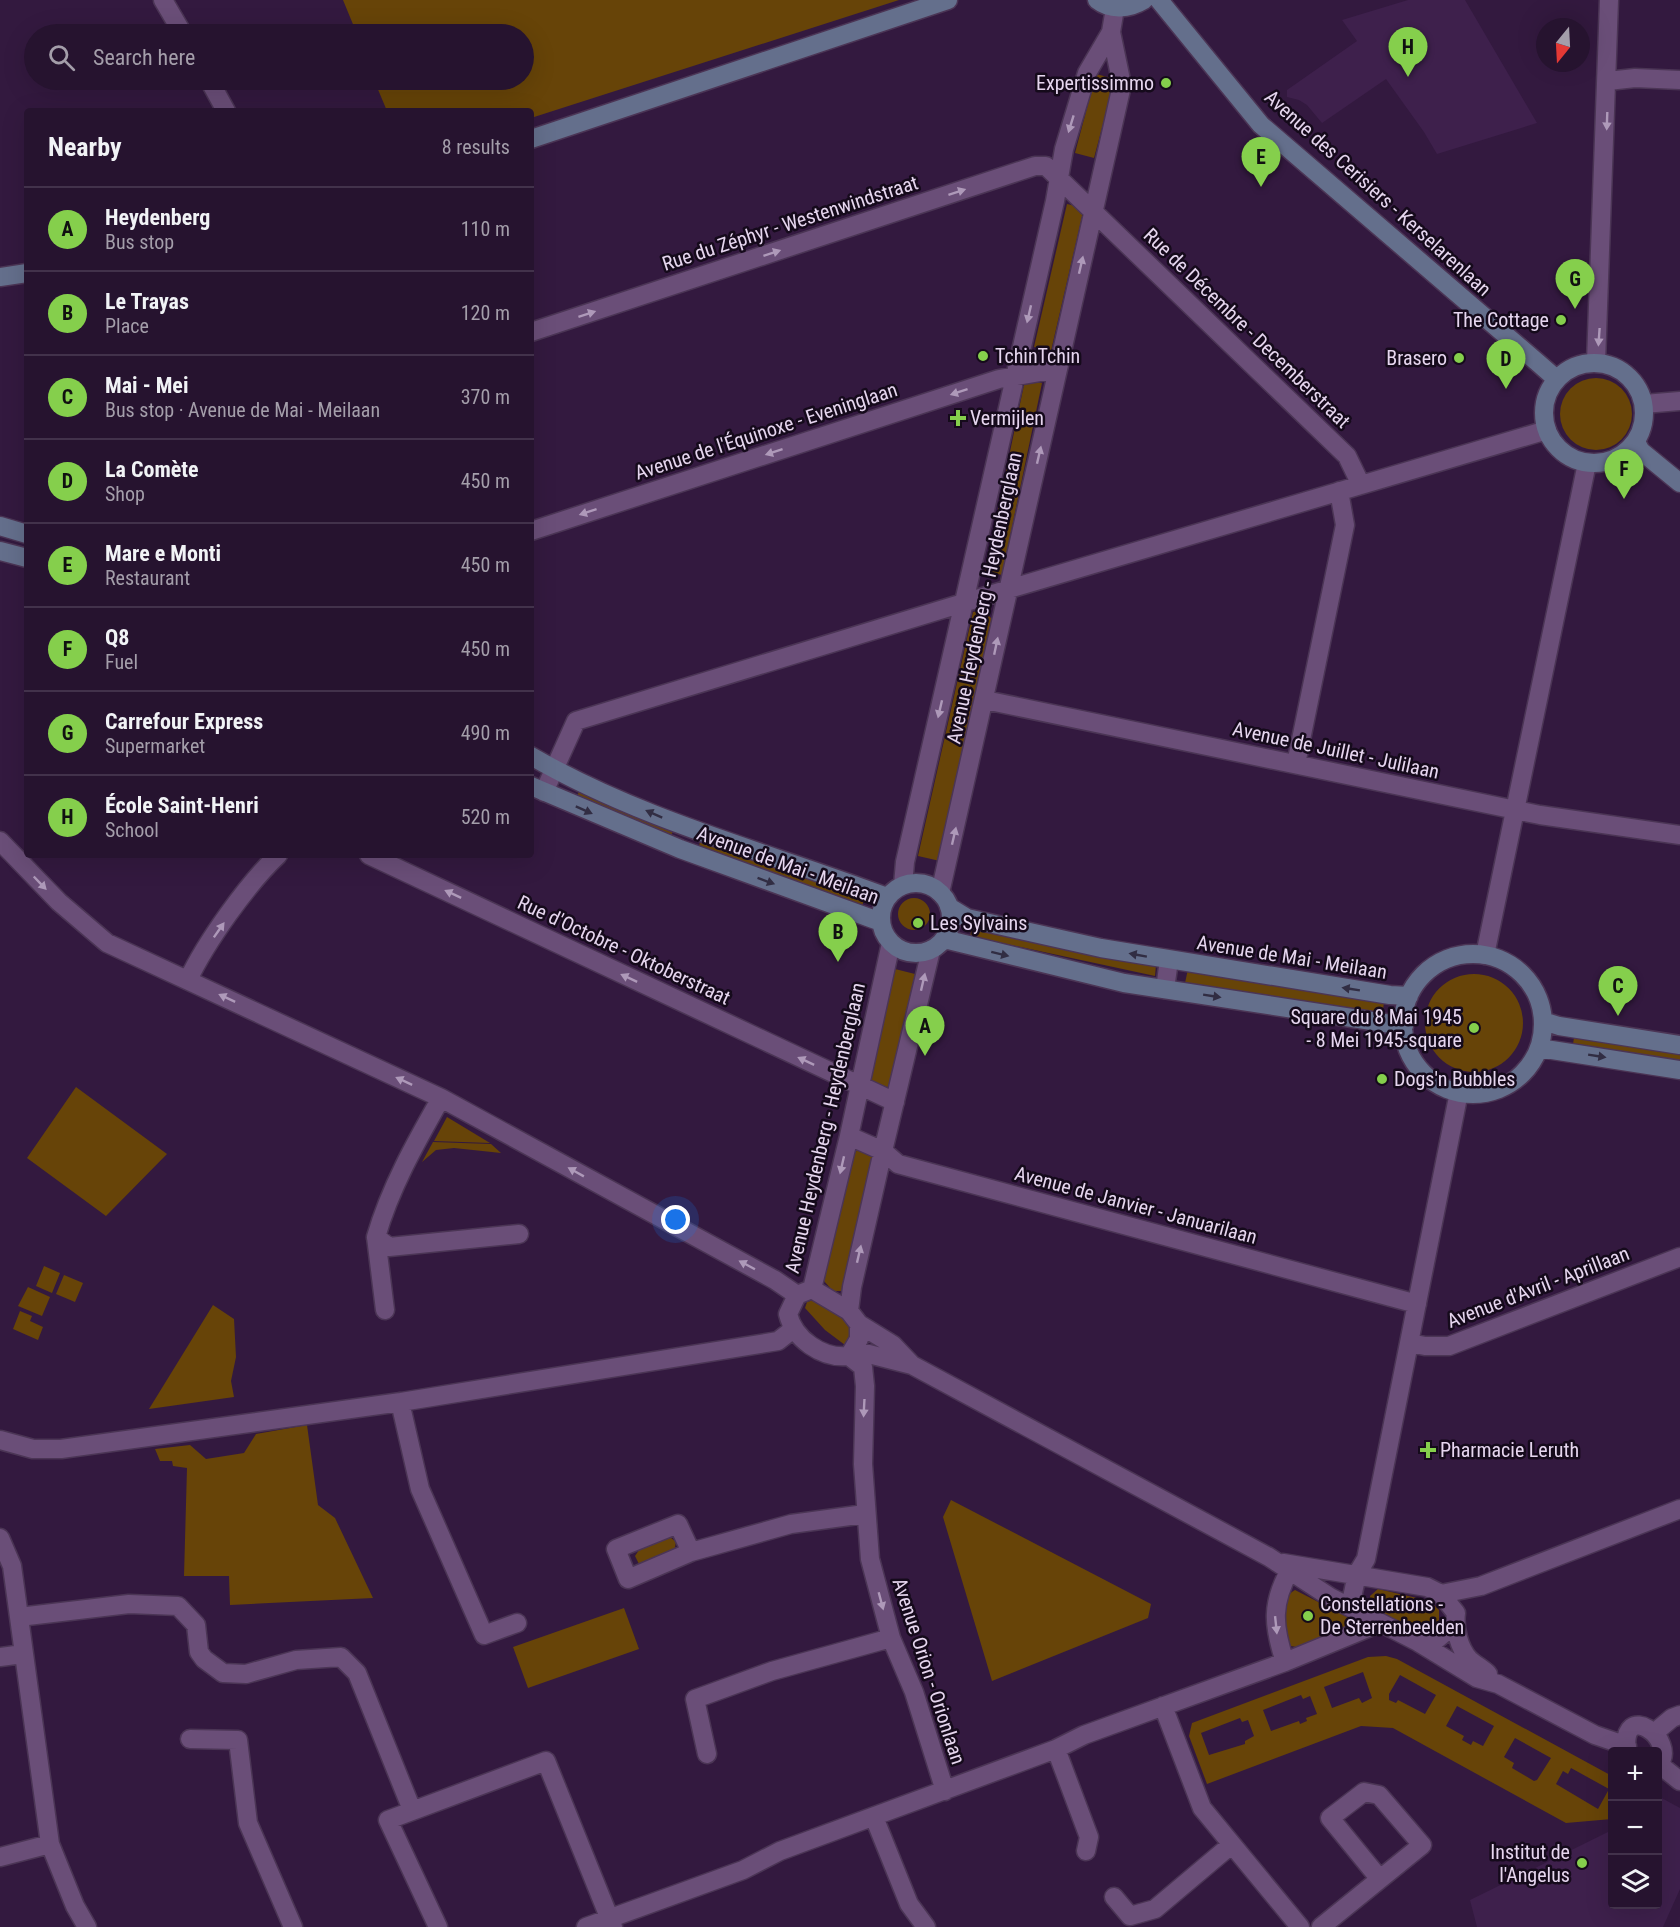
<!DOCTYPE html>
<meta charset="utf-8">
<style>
:root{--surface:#26132f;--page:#32203b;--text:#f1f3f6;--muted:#a49eaa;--line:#42324b;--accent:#85cf4c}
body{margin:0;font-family:"Roboto Condensed",sans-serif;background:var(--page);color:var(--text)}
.controls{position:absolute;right:18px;bottom:18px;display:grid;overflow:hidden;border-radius:6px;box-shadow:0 6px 24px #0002}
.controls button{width:54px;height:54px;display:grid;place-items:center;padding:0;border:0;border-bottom:2px solid var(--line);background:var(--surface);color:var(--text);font:30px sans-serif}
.compass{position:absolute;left:1536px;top:18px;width:54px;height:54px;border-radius:50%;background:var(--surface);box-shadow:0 6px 24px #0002;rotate:198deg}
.you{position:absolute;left:676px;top:1220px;width:21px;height:21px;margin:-15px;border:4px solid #fff;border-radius:50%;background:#1a73e8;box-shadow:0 0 0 9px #1a73e833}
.badge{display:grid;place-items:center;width:39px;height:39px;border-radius:50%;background:var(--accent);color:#111;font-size:20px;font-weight:700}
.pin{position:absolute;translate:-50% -50px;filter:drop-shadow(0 2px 3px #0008)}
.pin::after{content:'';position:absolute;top:32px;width:21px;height:18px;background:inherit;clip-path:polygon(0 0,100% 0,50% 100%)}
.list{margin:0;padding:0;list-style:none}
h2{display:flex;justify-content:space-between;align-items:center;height:78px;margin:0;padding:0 24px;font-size:26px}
h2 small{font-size:20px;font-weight:400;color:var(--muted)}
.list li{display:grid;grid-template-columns:39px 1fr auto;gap:18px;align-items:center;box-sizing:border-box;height:84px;padding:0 24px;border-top:2px solid var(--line)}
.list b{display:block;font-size:22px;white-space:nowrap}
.list p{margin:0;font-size:20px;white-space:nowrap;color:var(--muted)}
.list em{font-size:20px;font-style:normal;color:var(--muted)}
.icon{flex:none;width:33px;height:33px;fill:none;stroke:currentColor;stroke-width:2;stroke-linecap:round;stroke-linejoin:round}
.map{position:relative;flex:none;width:1680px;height:1927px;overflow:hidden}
.search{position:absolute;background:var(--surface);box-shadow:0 6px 24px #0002;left:24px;top:24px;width:510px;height:66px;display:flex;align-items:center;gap:15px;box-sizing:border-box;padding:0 21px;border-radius:33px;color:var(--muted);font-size:22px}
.panel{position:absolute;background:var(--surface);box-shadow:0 6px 24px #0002;left:24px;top:108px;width:510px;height:750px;border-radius:6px}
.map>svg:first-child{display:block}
.built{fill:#3e204c}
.green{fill:#674408;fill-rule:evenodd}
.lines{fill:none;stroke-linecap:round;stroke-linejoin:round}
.street-casing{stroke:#4b3555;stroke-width:21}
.secondary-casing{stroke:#4b3555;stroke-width:21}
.street{stroke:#6a4e78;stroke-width:18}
.secondary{stroke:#646f8c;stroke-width:18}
.oneway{fill:#ae99b9}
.oneway2{fill:#312d43}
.poi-dot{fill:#85cf4c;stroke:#150a1b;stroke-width:2}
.labels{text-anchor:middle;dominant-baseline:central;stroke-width:5;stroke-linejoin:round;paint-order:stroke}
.poi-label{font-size:20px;fill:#e6d6ef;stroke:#150a1b;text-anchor:start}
.street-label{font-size:20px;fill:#e6d6ef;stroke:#150a1b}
</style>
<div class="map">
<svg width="1680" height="1927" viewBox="0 0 1680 1927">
<rect width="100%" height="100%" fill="#33193f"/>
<!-- built -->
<path class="built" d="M1408,0H1465L1537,123L1437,154L1424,132L1386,79L1322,123L1307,105L1299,100L1287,97V90L1357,41L1342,20Z
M1658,1796L1680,1808V1889L1663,1927H1477L1470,1900L1612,1830V1904H1658Z"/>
<!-- green -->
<path class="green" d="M343,0H899L531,118V111H387L374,80H524V34H357Z
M1096,74L1115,79L1094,158L1075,153Z
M1067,204L1084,208L1051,351L1034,347Z
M1560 414a36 36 0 1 1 72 0a36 36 0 1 1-72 0Z
M1025,380L1042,383L1002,575L985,571Z
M983,610L993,620L940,861L918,856L973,612Z
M580,788L674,829L670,838L577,797Z
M701,838L865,898L860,911L698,850Z
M898 914a16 16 0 1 1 32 0a16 16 0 1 1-32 0Z
M973,924L1156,965L1155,976L970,936Z
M895,969L915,974L888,1091L868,1086Z
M1188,969L1384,1003L1382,1015L1185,983Z
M1425 1023a49 49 0 1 1 98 0a49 49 0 1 1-98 0Z
M1575,1031L1680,1049V1061L1573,1044Z
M76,1087L167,1154L106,1216L27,1158Z
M447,1117L490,1143L434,1141Z
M433,1142L491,1144L501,1153L454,1148L436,1150L422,1162Z
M858,1149L874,1157L846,1287L841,1291H833L824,1281V1275L851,1158Z
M44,1266L60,1273L52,1293L36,1286Z
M64,1275L83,1283L75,1302L56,1294Z
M28,1287L50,1297L42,1316L18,1306Z
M813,1300C832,1309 845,1316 854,1336L845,1345L825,1330L805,1308L807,1302Z
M213,1305L234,1319L236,1357L231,1381L234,1397L149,1409Z
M20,1311L32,1316L30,1321L43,1327L38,1340L13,1329Z
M307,1425L318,1505L335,1518L373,1598L230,1605L229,1576H184L187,1468L173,1466L172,1461H160L155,1449L190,1445L206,1459L244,1453L256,1434Z
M951,1500L1151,1604L1148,1618L992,1681L943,1517Z
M670,1537L676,1542L674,1552L639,1564L635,1556L641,1547Z
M1378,1589L1430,1601L1439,1610V1620L1427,1632L1416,1631L1371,1606L1370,1596Z
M1295,1590L1357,1622L1359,1626L1301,1648L1291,1646C1282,1632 1277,1599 1295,1590Z
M624,1608L639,1649L528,1688L513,1647Z
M1386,1656L1397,1659L1612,1776V1819L1566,1823L1393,1728L1361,1726L1207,1784L1189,1736L1192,1723L1368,1657ZM1363,1672L1372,1698L1362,1703L1359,1698L1332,1708L1324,1687ZM1400,1675L1436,1695L1425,1714L1398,1700L1396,1703L1389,1700V1694ZM1301,1695L1303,1699L1310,1696L1317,1714L1306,1718L1307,1721L1300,1724L1299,1721L1271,1731L1263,1710ZM1457,1706L1494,1726L1483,1746L1473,1741L1471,1745L1462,1740L1464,1736L1446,1726ZM1240,1718L1242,1722L1248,1720L1254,1736L1245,1741V1744L1209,1755L1201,1733ZM1515,1738L1551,1758L1537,1780L1534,1781L1512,1768L1514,1763L1504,1757ZM1571,1768L1609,1789L1598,1809L1556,1784L1563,1771L1568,1774Z"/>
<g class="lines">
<!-- street casing -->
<g class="street-casing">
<path id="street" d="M163,0L183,34
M209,80L226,111
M1608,81L1635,78L1680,80
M531,332L1035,166H1046L1347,456L1361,485
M1596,362L1609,0
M1644,404L1680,401
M531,531L999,379L1058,369
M985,700L1540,815L1680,835
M1296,764L1345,525L1339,491
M544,792L576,721L1009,589L1547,430
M0,841L59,902L107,943L441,1098L775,1280L797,1295
M369,855L895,1102
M903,885L905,862L1055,201L1064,149L1087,73L1111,32L1115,8
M940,893L1122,85L1111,32
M1485,955L1587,463
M188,980C206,942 248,883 278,855
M1165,989L1169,960
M441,1098C416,1142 390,1188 376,1237L389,1247L519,1234
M849,1136L883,1151L898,1164L1417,1304
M376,1237L385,1310
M812,1289L849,1136L891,943
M812,1289L849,1311L859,1324L893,1345L912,1365
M807,1291L797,1295L788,1314C794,1339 822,1359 849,1356L859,1339V1324
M849,1311L852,1287L883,1151L931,950
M1410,1343L1425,1346H1449L1680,1257
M853,1350L912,1365L1269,1557L1330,1597L1418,1642L1477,1678L1498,1684L1595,1735L1627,1746
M849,1356L863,1367L865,1386L863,1464L870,1559L891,1638L914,1692L945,1791
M400,1402L420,1489L484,1635L517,1623
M0,1440L33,1449H61L401,1402L778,1341L792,1330
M0,1538L12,1566L50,1844L75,1906L87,1927
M691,1552L628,1579L616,1549L678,1524L691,1552L791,1524L865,1514
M1283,1563L1427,1587L1441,1594L1456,1613C1454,1628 1459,1648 1469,1659C1475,1665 1482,1668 1488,1674
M1290,1570C1271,1603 1273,1626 1285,1662L1380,1623
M1441,1594L1481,1586L1680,1509
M1350,1607L1357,1574L1366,1559L1459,1092
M19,1617L129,1604L178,1606L196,1625L199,1652L204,1659L223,1673L246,1674L296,1660L341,1657L357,1673L412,1810
M1418,1642L1435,1641L1455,1624
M0,1657L23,1654
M1163,1706L1202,1808L1300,1927
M1660,1728L1672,1718L1680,1715
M190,1739L238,1740L248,1823L293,1927
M1056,1749L1089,1837L1086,1851
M1627,1752C1619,1698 1680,1739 1658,1766
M707,1754L695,1699L772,1671L891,1638
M1660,1765L1680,1781
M874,1817L909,1904L926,1927
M0,1857L50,1844
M1114,1897L1130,1916L1155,1909L1231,1845
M438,1927L388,1820L546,1761L613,1927
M586,1927L743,1870L780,1851L1056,1749L1084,1735L1285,1662
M1321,1927L1422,1845L1379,1795L1364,1792L1330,1818L1379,1878"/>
</g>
<!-- secondary casing -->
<g class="secondary-casing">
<path id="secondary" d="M1097,0C1111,11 1129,9 1144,0
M1159,0L1261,125L1537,362L1553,376L1554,382
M531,139L948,0
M0,277L27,273
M1544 413a50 50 0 1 1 100 0a50 50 0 1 1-100 0Z
M1636,442L1641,451L1680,483
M0,526L27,534
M0,551L27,558
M531,756C643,821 768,852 887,897
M531,786L680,849L881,922
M881 918a35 35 0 1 1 70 0a35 35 0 1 1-70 0Z
M949,907L967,918L1101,948L1390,995L1409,996
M944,939L1124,983L1404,1026
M1403 1024a70 70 0 1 1 140 0a70 70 0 1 1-140 0Z
M1543,1021L1559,1026L1680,1045
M1539,1048L1680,1070"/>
</g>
<!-- street -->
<use href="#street" class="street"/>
<!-- secondary -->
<use href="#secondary" class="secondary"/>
</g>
<!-- one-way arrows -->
<defs><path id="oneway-solid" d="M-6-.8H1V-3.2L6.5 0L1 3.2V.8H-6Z" transform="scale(1.5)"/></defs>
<g class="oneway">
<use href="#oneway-solid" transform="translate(1607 121) rotate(92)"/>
<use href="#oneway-solid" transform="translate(1071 124) rotate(107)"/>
<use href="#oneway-solid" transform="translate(957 192) rotate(-18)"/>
<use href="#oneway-solid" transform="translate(772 253) rotate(-18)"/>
<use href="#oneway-solid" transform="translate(1081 265) rotate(-77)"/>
<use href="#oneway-solid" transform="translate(587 314) rotate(-18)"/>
<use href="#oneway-solid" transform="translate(1029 314) rotate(103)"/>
<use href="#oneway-solid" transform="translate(1599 337) rotate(94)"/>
<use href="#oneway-solid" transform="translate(959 392) rotate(162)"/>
<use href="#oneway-solid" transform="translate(774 452) rotate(162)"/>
<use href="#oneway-solid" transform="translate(1039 455) rotate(-77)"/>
<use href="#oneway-solid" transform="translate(588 512) rotate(162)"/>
<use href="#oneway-solid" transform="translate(996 646) rotate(-78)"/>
<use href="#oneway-solid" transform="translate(940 709) rotate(103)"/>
<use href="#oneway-solid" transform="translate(954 836) rotate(-77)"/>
<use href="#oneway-solid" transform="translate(40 883) rotate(46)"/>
<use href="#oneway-solid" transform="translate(453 894) rotate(-155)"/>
<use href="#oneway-solid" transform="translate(219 930) rotate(-55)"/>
<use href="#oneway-solid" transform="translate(629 978) rotate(-155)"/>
<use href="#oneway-solid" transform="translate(923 982) rotate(-77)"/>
<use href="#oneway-solid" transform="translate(227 998) rotate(-155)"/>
<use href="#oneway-solid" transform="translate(806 1061) rotate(-155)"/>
<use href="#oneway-solid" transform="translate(404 1081) rotate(-155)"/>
<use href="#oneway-solid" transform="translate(842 1165) rotate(103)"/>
<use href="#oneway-solid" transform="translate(576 1172) rotate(-151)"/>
<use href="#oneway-solid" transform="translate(859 1254) rotate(-77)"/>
<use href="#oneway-solid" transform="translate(747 1265) rotate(-152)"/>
<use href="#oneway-solid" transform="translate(864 1408) rotate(93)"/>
<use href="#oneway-solid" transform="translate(881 1601) rotate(75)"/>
<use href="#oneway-solid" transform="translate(1276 1625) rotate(84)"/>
</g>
<g class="oneway2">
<use href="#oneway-solid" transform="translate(584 810) rotate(24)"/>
<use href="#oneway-solid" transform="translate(654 814) rotate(-156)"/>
<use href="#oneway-solid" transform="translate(766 881) rotate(20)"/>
<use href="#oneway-solid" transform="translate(1000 954) rotate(14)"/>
<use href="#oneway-solid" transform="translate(1138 955) rotate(-170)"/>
<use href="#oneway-solid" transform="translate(1351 989) rotate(-171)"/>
<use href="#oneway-solid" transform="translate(1212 996) rotate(9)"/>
<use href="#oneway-solid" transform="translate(1597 1056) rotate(9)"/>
</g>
<!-- markers -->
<g class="poi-dot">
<circle cx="1166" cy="83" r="6"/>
<circle cx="1561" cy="320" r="6"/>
<circle cx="983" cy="356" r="6"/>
<circle cx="1459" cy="358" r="6"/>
<path d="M955 409h6v6h6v6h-6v6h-6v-6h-6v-6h6z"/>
<circle cx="918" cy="923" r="6"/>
<circle cx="1474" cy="1028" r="6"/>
<circle cx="1382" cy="1079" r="6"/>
<path d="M1425 1441h6v6h6v6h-6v6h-6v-6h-6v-6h6z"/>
<circle cx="1308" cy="1616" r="6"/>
<circle cx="1582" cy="1863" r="6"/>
</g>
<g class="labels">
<!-- poi labels -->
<g class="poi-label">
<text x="1154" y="83" text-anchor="end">Expertissimmo</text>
<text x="1549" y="320" text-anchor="end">The Cottage</text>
<text x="995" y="356">TchinTchin</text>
<text x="1447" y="358" text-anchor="end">Brasero</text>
<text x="970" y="418">Vermijlen</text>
<text x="930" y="923">Les Sylvains</text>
<text x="1462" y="1017" text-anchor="end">Square du 8 Mai 1945<tspan x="1462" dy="23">- 8 Mei 1945-square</tspan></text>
<text x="1394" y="1079">Dogs'n Bubbles</text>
<text x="1440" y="1450">Pharmacie Leruth</text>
<text x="1320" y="1604">Constellations -<tspan x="1320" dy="23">De Sterrenbeelden</tspan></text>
<text x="1570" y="1852" text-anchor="end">Institut de<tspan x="1570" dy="23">l'Angelus</tspan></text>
</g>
<!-- street labels -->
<g class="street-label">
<text transform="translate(1378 193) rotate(42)">Avenue des Cerisiers - Kerselarenlaan</text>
<text transform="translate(790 223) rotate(-18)">Rue du Zéphyr - Westenwindstraat</text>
<text transform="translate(1247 328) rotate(44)">Rue de Décembre - Decemberstraat</text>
<text transform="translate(766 431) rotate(-18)">Avenue de l'Équinoxe - Eveninglaan</text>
<text transform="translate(984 598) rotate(-78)">Avenue Heydenberg - Heydenberglaan</text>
<text transform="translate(1336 750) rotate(12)">Avenue de Juillet - Julilaan</text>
<text transform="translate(788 865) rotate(20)">Avenue de Mai - Meilaan</text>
<text transform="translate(624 950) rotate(25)">Rue d'Octobre - Oktoberstraat</text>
<text transform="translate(1292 957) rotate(9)">Avenue de Mai - Meilaan</text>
<text transform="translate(825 1128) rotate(-77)">Avenue Heydenberg - Heydenberglaan</text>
<text transform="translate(1136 1205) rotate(15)">Avenue de Janvier - Januarilaan</text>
<text transform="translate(1538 1287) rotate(-21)">Avenue d'Avril - Aprillaan</text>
<text transform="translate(929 1671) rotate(72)">Avenue Orion - Orionlaan</text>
</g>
</g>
</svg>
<div class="controls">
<button>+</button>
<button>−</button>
<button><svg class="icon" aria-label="layers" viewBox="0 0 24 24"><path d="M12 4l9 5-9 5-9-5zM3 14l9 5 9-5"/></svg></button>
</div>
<svg class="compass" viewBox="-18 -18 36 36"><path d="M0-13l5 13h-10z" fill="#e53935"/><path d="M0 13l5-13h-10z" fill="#a49eaa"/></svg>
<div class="you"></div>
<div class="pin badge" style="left:925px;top:1056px">A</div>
<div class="pin badge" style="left:838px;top:962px">B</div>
<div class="pin badge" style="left:1618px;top:1016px">C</div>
<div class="pin badge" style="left:1506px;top:389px">D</div>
<div class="pin badge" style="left:1261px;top:187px">E</div>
<div class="pin badge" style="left:1624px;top:499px">F</div>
<div class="pin badge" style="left:1575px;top:309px">G</div>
<div class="pin badge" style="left:1408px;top:77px">H</div>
<div class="search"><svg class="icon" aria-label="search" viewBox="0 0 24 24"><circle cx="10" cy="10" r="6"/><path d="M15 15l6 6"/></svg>Search here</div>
<section class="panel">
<h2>Nearby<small>8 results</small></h2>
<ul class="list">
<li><span class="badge">A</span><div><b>Heydenberg</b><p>Bus stop</p></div><em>110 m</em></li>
<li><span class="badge">B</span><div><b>Le Trayas</b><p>Place</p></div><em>120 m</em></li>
<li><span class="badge">C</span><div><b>Mai - Mei</b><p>Bus stop · Avenue de Mai - Meilaan</p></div><em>370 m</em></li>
<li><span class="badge">D</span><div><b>La Comète</b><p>Shop</p></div><em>450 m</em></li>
<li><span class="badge">E</span><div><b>Mare e Monti</b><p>Restaurant</p></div><em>450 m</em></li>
<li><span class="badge">F</span><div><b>Q8</b><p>Fuel</p></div><em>450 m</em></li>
<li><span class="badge">G</span><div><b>Carrefour Express</b><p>Supermarket</p></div><em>490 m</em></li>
<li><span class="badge">H</span><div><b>École Saint-Henri</b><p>School</p></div><em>520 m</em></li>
</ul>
</section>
</div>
